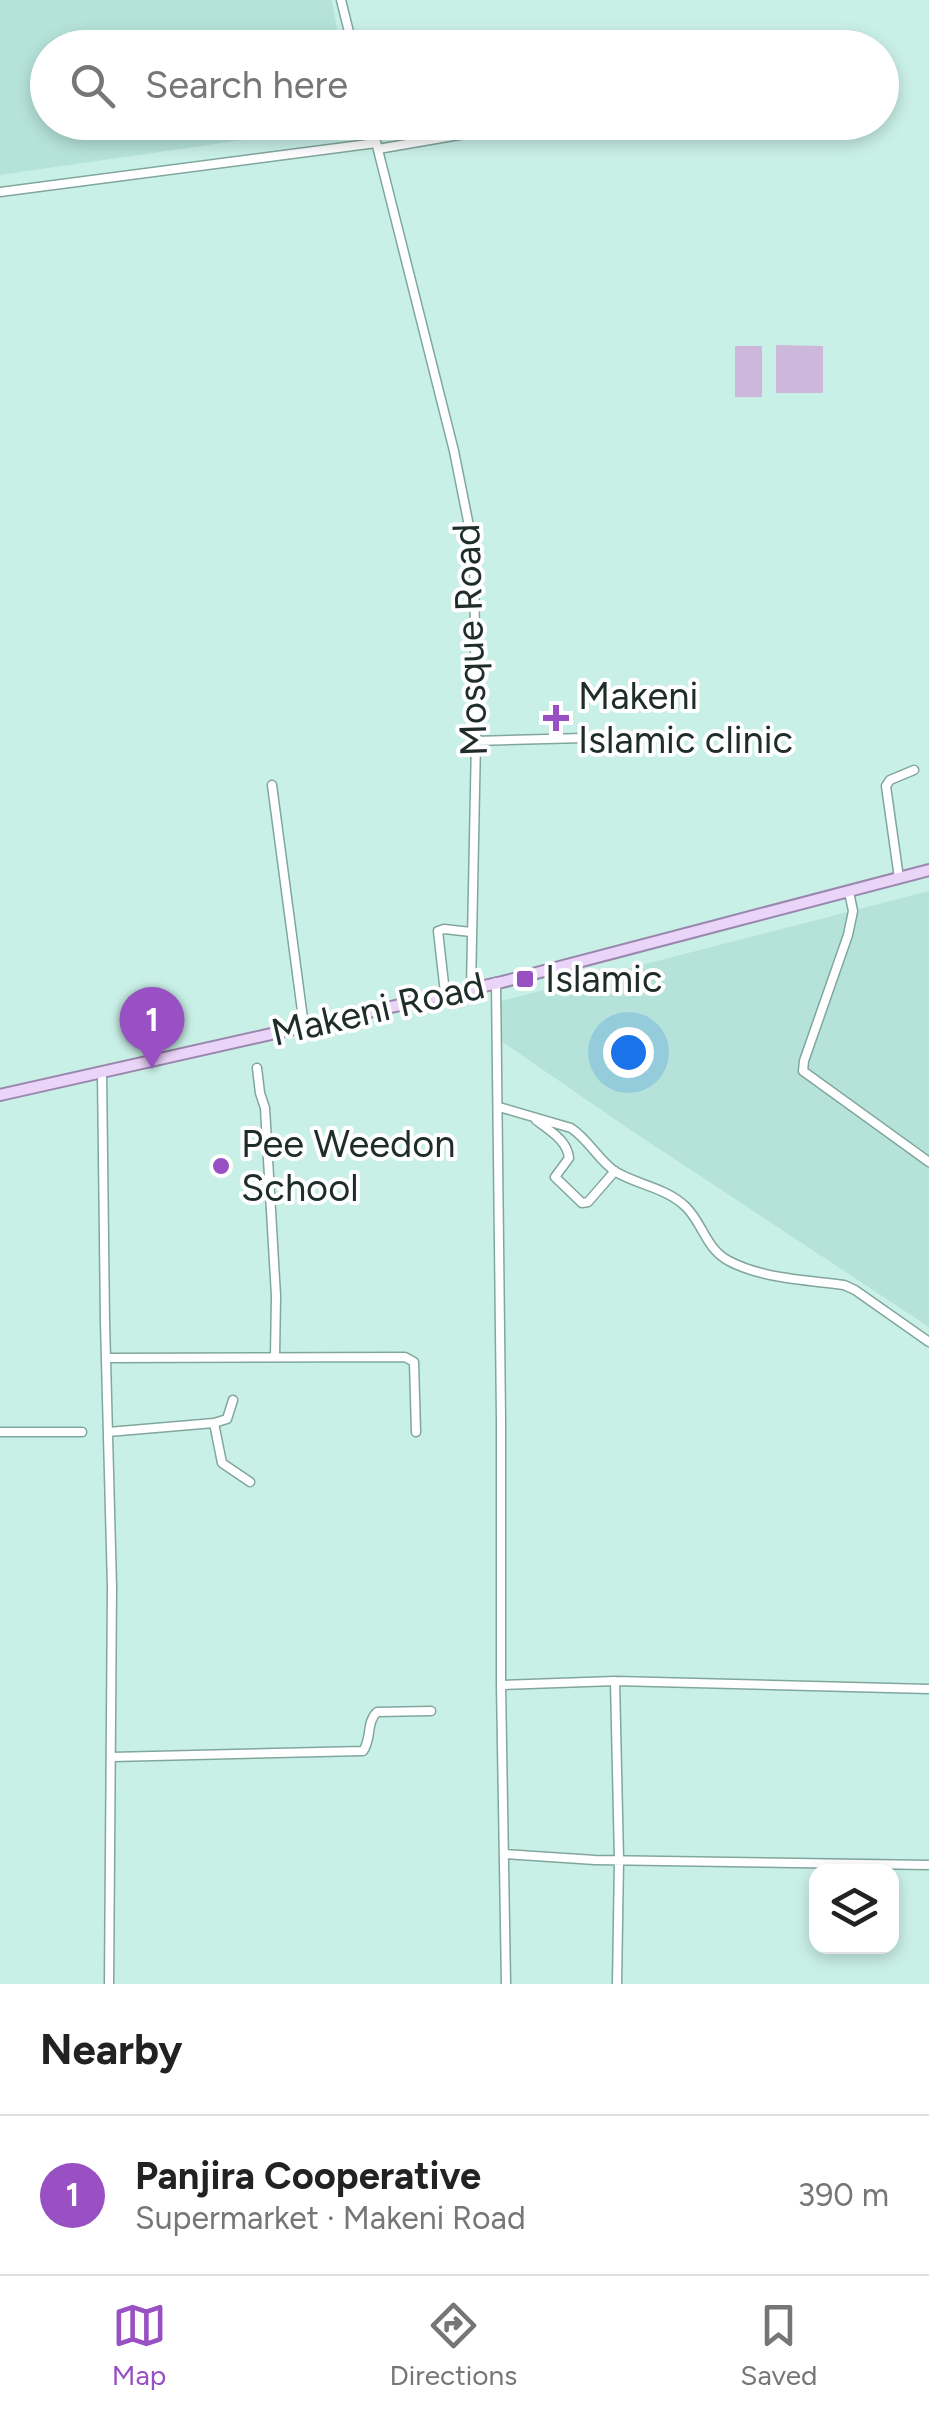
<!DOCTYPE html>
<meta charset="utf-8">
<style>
:root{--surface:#fff;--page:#f6f6f6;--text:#222;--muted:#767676;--line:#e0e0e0;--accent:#9950c3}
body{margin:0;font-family:Figtree,sans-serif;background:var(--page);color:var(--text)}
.controls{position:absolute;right:30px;bottom:30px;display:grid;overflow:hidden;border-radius:20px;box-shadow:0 5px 15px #0003}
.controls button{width:90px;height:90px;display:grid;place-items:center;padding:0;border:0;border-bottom:2px solid var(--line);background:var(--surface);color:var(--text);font:50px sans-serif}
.you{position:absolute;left:628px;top:1052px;width:35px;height:35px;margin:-25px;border:8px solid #fff;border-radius:50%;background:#1a73e8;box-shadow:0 0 0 15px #1a73e833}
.badge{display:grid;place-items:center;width:65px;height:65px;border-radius:50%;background:var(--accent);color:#fff;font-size:32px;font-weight:700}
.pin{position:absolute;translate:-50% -82px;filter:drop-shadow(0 2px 5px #0008)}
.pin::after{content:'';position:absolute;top:52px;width:35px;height:30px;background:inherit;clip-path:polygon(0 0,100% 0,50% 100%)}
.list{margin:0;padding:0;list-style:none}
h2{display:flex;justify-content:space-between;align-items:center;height:130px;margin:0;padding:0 40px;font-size:42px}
h2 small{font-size:32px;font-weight:400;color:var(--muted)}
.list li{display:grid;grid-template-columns:65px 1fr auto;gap:30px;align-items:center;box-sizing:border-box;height:160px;padding:0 40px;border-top:2px solid var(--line)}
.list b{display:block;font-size:38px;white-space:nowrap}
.list p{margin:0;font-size:32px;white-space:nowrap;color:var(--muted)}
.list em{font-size:32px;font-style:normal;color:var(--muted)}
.icon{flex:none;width:55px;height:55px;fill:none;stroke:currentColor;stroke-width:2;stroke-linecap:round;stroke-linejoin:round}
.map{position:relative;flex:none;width:929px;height:1984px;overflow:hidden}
.search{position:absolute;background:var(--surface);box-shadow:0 5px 15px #0003;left:30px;right:30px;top:30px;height:110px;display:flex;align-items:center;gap:25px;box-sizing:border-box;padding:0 35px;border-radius:55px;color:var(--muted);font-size:38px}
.sheet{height:290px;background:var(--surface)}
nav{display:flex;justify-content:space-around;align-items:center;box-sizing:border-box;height:140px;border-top:2px solid var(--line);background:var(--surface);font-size:28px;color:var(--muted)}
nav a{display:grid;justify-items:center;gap:5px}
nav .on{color:var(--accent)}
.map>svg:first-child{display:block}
.built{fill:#b5e3da}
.green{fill:#cdb8dc}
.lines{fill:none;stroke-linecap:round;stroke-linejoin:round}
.minor-casing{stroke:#81a69e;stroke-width:11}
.major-casing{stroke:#9a87ad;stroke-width:14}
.minor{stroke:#fff;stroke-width:8}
.major{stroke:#ead4f8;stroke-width:10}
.poi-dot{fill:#9950c3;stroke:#fff;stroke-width:4}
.labels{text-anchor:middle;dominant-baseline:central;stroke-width:8;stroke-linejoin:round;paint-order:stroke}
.street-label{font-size:38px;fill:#1e2d2a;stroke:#fff}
.poi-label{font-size:38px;fill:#1e2d2a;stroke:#fff;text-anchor:start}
</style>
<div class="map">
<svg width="929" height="1984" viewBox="0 0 929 1984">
<rect width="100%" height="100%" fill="#c9f0e7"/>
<!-- built -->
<path class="built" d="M0,0H332L340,47L48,48V122L352,124L0,175Z
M929,891V1327L629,1129L501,1041V1001Z"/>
<!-- green -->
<path class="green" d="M776,345L823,346V393H776Z
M735,346H762V397H735Z"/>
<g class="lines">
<!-- minor casing -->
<g class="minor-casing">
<path id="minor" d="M341,0L353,48
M371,122L454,451L474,551L476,741L471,988
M378,149L535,122
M0,192L376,143
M476,741L584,738
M272,785L304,1026
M899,878L886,786L890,780L914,770
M849,892L853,911L848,935L804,1061L803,1071L929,1162
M496,982L501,1419V1685L506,1984
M445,993L438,931L444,929L471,932
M257,1068L260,1093L265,1108L276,1296L275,1356
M102,1072L105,1322L112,1587L109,1984
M499,1107L571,1128C589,1140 599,1161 616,1172C638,1185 667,1188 686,1207C703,1224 706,1249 729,1261C763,1279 807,1280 844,1285L855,1290L929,1342
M536,1120C550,1131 567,1140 569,1158L555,1177L582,1203L588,1202L615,1171
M106,1358L405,1357L414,1362L416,1432
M214,1423L222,1463L250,1482
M0,1432H82
M108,1432L214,1423L227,1419L233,1400
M501,1685L615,1681
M112,1757L363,1751C372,1739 366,1722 377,1712L431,1711
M505,1854L595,1860L929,1865
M617,1984L619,1860L615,1681L929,1689"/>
</g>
<!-- major casing -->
<g class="major-casing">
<path id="major" d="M0,1095L502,982C644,944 787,908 929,870"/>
</g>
<!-- minor -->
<use href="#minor" class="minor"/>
<!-- major -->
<use href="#major" class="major"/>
</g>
<!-- markers -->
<g class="poi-dot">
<path d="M551 703h10v10h10v10h-10v10h-10v-10h-10v-10h10z"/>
<rect x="515" y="969" width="20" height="20" rx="5"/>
<circle cx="221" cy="1166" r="10"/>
</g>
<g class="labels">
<!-- street labels -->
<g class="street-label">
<text transform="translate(470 640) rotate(-92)">Mosque Road</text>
<text transform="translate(378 1009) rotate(-13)">Makeni Road</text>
</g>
<!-- poi labels -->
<g class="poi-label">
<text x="578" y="696">Makeni<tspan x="578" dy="44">Islamic clinic</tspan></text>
<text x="545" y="979">Islamic</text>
<text x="241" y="1144">Pee Weedon<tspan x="241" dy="44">School</tspan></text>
</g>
</g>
</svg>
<div class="controls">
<button><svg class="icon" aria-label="layers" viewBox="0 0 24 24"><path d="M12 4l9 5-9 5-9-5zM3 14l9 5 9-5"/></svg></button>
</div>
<div class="you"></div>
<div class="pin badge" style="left:152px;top:1069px">1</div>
<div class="search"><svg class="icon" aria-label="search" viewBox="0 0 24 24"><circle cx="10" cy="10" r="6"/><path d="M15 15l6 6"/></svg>Search here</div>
</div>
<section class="sheet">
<h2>Nearby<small></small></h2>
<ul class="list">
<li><span class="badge">1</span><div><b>Panjira Cooperative</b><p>Supermarket · Makeni Road</p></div><em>390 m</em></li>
</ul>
</section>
<nav>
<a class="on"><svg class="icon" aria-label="map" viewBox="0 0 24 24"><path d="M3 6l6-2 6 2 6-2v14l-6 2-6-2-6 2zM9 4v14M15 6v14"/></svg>Map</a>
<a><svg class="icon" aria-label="directions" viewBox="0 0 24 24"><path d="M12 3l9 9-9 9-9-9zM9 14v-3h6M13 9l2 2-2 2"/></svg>Directions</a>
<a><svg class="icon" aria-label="saved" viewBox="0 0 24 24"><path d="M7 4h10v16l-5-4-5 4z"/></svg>Saved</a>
</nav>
